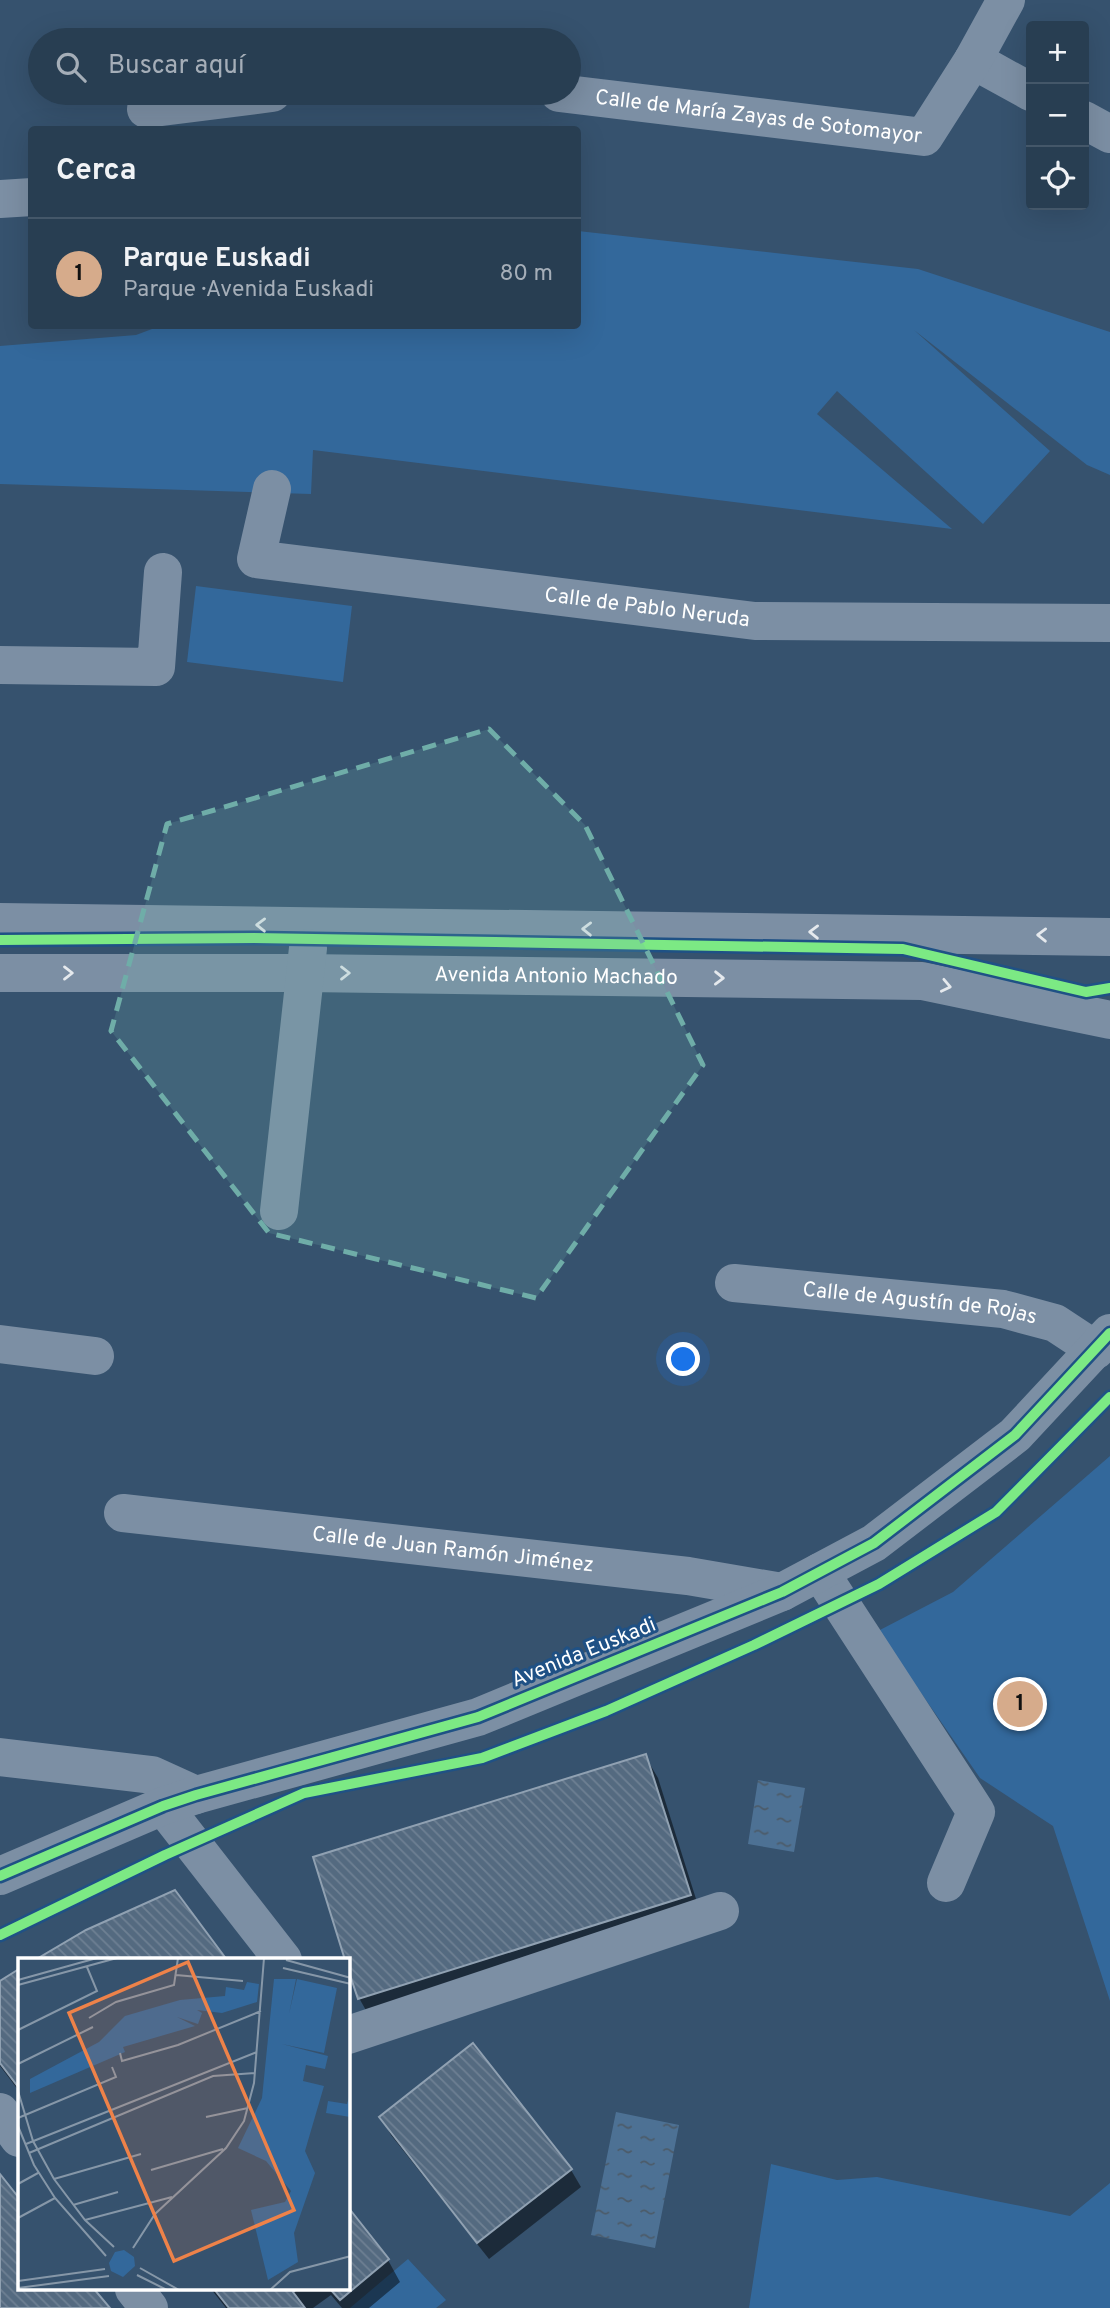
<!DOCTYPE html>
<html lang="es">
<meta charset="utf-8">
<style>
:root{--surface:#283e52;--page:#34495c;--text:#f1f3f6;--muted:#a5aeb8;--line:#445769;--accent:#d6ab8b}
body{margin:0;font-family:Overpass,sans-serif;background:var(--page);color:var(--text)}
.controls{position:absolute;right:21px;top:21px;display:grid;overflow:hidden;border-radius:7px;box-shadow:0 7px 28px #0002}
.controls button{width:63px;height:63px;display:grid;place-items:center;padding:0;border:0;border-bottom:2px solid var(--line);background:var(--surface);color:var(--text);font:35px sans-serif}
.you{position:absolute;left:684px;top:1360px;width:24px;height:24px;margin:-18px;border:5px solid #fff;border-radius:50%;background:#1a73e8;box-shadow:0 0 0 10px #1a73e833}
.badge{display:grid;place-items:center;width:46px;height:46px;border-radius:50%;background:var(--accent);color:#111;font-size:23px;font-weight:700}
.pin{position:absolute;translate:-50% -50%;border:4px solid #fff;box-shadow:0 2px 7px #0006}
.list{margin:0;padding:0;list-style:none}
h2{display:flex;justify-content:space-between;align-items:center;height:91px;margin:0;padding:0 28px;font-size:30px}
h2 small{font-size:23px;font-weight:400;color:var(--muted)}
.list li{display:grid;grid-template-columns:46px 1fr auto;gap:21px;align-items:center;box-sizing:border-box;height:112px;padding:0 28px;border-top:2px solid var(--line)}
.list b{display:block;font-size:26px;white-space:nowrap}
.list p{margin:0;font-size:23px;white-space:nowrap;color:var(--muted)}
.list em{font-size:23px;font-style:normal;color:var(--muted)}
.icon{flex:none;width:38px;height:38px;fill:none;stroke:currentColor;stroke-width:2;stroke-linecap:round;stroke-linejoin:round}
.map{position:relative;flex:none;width:1110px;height:2308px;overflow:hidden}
.search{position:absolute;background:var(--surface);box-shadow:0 7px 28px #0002;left:28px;top:28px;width:553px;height:77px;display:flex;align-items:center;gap:18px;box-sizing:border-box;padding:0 24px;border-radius:38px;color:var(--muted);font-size:26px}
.panel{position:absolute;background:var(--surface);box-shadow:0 7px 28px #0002;left:28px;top:126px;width:553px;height:203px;border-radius:7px}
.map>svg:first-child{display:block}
.green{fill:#33689b}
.water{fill:url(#water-ripples)}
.shadow{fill:#0007}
.building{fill:url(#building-back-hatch);stroke:#90a1b2;stroke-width:2}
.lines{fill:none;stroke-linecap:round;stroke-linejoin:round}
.minor{stroke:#7c8fa4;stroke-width:38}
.cycleway-casing{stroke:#1f5185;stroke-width:15}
.cycleway{stroke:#7ce984;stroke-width:10}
.oneway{stroke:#e5e9ed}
.marked{fill:#6fada8;fill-opacity:0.2;stroke:#6fada8;stroke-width:5;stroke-dasharray:14 9;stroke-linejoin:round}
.labels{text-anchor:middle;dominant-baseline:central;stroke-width:6;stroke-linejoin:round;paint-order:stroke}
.street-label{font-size:21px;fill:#fff;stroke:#1f5185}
.inset-road{fill:none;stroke:#8697a8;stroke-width:2}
.view{fill:#ee8249;fill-opacity:0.15;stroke:#ee8249;stroke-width:3.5}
.inset-edge{fill:none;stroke:#fff;stroke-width:3.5}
</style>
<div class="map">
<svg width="1110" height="2308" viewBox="0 0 1110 2308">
<defs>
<pattern id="water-ripples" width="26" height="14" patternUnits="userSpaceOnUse" patternTransform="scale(1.75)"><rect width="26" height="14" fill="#4d7194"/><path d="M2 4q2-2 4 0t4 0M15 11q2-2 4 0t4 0" fill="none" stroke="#4c5b69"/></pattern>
<pattern id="building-back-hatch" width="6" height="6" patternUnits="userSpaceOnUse" patternTransform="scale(1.75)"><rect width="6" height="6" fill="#546a80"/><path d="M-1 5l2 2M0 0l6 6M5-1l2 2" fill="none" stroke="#6e8093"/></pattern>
</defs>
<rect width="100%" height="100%" fill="#36526e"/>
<!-- green -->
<path class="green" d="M578,231L918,269L1110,332V475L1087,465L914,330L1050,451L983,524L837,391L817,414L952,529L313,450L311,494L0,484V346L136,335L160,326H578Z
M196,586L352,606L343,682L187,662Z
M1110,1456V2001L1053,1826L980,1778L878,1631L953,1592Z
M771,2164L837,2180L877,2177L1070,2216L1110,2183V2308H749Z
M408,2259L446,2300L436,2308H350Z"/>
<!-- water -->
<path class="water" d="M758,1780L805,1788L794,1852L748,1844Z
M616,2112L679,2125L655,2248L591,2235Z"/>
<!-- shadow -->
<path class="shadow" d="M645,1756L658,1778L702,1918L372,2021L359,1998Z
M19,1971V2091L0,2066V1983Z
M473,2045L571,2170L581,2187L489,2259L391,2135L381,2117Z
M0,2177L19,2201V2289H92L107,2308H0Z
M388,2260L400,2282L369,2308H342L331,2295L313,2308H226L211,2289H348Z"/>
<!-- building -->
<path class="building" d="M646,1754L691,1895L358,1999L348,1969V1960H345L313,1857Z
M175,1890L227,1960H35L86,1930Z
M19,1969V2088L0,2063V1981Z
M473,2043L572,2169L477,2243L379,2117Z
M0,2174L19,2198V2289H94L110,2308H0Z
M348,2207L389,2259L340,2300L330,2289H348Z
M214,2289H297L293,2292L305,2308H229Z"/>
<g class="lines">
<!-- minor -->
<g class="minor">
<path d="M973,60L1031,92"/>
<path id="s1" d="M559,93L924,137L973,60L1006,0"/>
<path d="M146,109L272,93"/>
<path d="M1084,120L1110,134"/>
<path d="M0,199L32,197"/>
<path id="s2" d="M272,489L256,559L755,621L1110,623"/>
<path d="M0,665L156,667L163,572"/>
<path d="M0,922L1110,937"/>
<path id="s3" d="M0,973H305L922,981L1110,1020"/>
<path d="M279,1211L308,948"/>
<path id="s4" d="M734,1283L1003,1309L1055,1323L1096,1350"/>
<path d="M0,1344L95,1356"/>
<path id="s5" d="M123,1513L688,1576L782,1592"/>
<path d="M820,1572L976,1812L946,1883"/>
<path d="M0,1757L152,1775L196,1795"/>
<path d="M163,1806L283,1960"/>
<path d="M0,1876L163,1806L196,1795L478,1717L782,1592L874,1543L1015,1435L1110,1333"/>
<path d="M348,2035L720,1911"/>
<path d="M0,2112L19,2138"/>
<path d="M134,2289L149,2308"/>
</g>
<!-- cycleway casing -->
<g class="cycleway-casing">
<path id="cycleway" d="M0,940L254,938L903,949L1086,992L1110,988
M0,1876L163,1806L196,1795L478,1717L782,1592L874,1543L1015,1435L1110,1333
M0,1935L165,1855L304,1793L482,1758L606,1711L754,1645L879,1584L996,1512L1110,1397"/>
</g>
<!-- cycleway -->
<use href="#cycleway" class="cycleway"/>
</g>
<!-- one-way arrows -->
<defs><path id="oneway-chevron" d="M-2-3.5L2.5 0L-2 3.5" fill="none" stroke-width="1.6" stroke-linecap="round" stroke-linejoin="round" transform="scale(1.75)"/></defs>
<g class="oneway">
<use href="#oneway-chevron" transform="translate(261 925) rotate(-179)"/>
<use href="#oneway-chevron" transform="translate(587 929) rotate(-179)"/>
<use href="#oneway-chevron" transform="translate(814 932) rotate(-179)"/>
<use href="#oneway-chevron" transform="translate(1042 935) rotate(-179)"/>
<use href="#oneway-chevron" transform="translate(68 973)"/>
<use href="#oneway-chevron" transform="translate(345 973)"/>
<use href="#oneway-chevron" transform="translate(719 978) rotate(1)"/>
<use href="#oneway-chevron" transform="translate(946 986) rotate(12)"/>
</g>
<!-- marked area -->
<path class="marked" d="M489,729L585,825L703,1065L536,1298L269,1233L111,1031L167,824Z"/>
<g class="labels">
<!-- street labels -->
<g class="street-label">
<text stroke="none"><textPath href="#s1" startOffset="201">Calle de María Zayas de Sotomayor</textPath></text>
<text stroke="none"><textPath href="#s2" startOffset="466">Calle de Pablo Neruda</textPath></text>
<text stroke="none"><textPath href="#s3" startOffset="556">Avenida Antonio Machado</textPath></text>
<text stroke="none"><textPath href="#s4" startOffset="187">Calle de Agustín de Rojas</textPath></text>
<text stroke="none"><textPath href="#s5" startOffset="332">Calle de Juan Ramón Jiménez</textPath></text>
<text transform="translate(584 1653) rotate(-22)">Avenida Euskadi</text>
</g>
</g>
<!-- overview -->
<g transform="translate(18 1958)">
<rect width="332" height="332" fill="#36526e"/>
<path d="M256,21H278L271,56L279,21L319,30L306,95L264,86L310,98L307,111L288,107L285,123L306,128L287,193L297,215L276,275L280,304L250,322L233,252L267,244L273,233L248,203L220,190L244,140ZM229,24L241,26L239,44L204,55L179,52L184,55L180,66L159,59L177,68L105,89L107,94L12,135V121L81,84L107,58L162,42L207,38L208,29L226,32ZM332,136V159L308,155L310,143L329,146ZM106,292L116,299L117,308L105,319L93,313L91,305L97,294Z" fill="#33689b"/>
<path class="inset-road" d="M268,2L333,20M265,10L333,26M158,17L225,23M0,22L79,0M0,27L99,0M71,60L98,44L156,27L160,0M0,72L79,33L69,9M102,95L104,103L160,87L243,53M0,106L75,69M0,133L15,183L36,221L67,262L96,289M188,159L230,150M0,160L98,119L94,109M0,168L16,207L37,240L88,298M8,186L239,94M11,195L195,118L237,115M133,212L205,191M36,221L123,196M0,226L20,215M55,247L100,234M0,260L37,240M67,262L154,239M115,290L137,256L208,190L226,163L236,125L246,0M122,310L161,332M119,317L149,332M0,323L87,311M0,330L91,318M252,332L272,314L333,298"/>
<path class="view" d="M170,4L276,252L156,303L51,55Z"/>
<rect width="332" height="332" class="inset-edge"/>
</g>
</svg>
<div class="controls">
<button>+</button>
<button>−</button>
<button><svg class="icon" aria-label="locate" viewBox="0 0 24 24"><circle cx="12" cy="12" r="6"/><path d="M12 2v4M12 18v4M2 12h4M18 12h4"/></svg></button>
</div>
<div class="you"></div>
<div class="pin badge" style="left:1020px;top:1704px">1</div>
<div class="search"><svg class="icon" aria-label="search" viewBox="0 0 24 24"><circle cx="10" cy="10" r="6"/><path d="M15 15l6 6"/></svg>Buscar aquí</div>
<section class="panel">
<h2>Cerca<small></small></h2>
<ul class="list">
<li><span class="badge">1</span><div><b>Parque Euskadi</b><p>Parque · Avenida Euskadi</p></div><em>80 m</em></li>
</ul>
</section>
</div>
